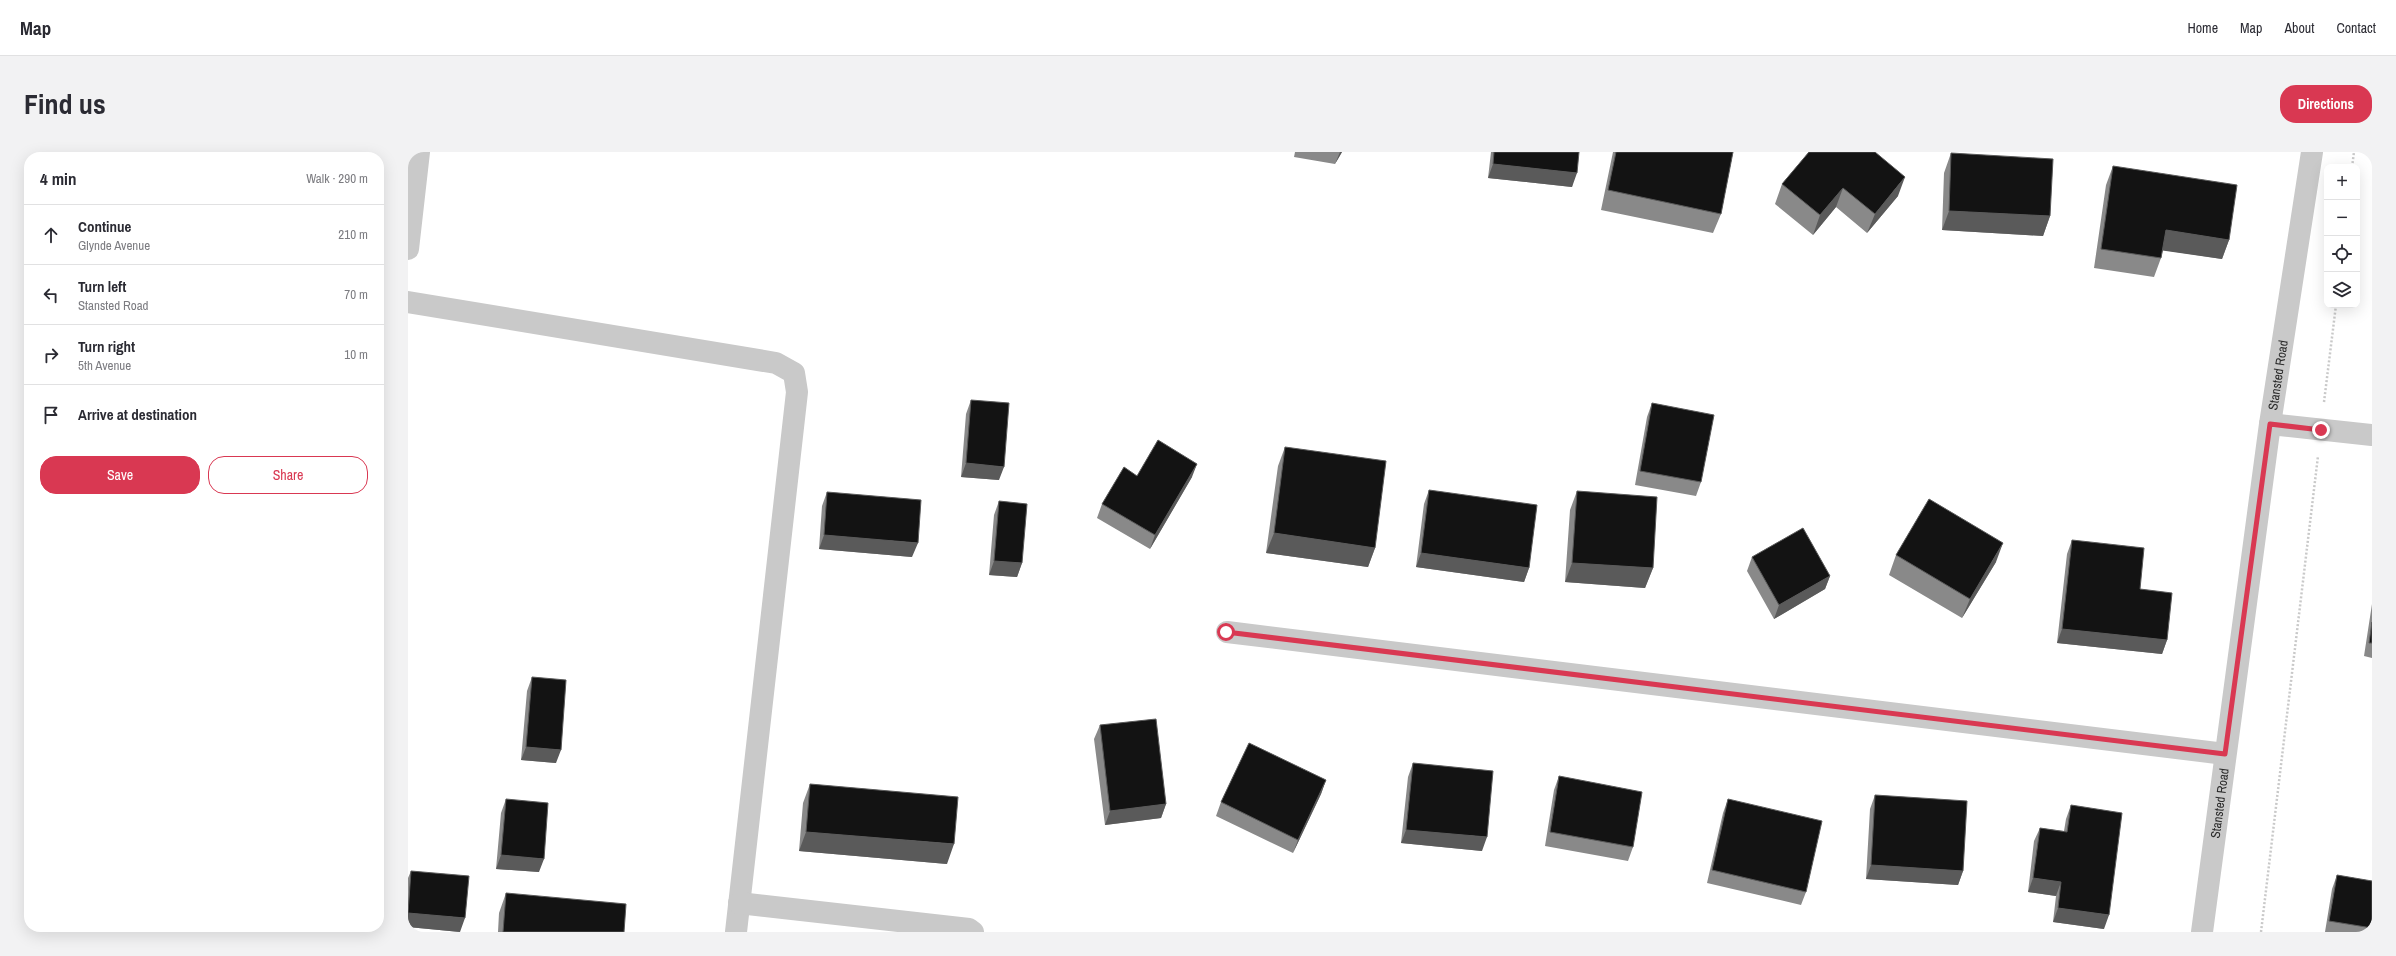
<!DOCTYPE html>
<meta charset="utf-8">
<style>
:root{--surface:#fff;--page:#f2f2f3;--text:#2b2b33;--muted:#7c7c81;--line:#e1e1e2;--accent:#d93852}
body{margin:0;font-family:"Archivo Narrow",sans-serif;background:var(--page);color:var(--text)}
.controls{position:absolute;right:12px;top:12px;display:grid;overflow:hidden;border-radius:8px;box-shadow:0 4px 16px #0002}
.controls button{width:36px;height:36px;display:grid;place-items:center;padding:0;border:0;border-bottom:1px solid var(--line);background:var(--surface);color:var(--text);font:20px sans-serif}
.stop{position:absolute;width:12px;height:12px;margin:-9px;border:3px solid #d93852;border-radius:50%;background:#fff}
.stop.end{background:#d93852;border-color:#fff;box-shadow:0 1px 4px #0008}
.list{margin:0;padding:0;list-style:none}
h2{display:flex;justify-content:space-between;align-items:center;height:52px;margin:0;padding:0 16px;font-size:17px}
h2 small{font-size:13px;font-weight:400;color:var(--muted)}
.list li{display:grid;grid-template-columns:26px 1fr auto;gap:12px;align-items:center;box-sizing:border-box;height:60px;padding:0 16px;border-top:1px solid var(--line)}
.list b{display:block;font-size:15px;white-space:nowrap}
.list p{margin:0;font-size:13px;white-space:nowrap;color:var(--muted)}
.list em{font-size:13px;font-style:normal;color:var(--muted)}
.actions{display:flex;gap:8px;padding:12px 16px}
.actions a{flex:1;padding:9px 0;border:1px solid var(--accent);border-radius:16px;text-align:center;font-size:14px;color:var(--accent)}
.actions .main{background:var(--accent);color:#fff}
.icon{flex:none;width:22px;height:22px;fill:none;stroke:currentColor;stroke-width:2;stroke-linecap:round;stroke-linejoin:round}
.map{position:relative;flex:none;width:1964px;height:780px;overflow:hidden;border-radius:16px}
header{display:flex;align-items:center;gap:24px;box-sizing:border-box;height:56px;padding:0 20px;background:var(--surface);border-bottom:1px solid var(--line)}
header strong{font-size:19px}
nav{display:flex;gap:22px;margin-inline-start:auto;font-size:14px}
.intro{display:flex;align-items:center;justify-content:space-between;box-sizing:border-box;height:96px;padding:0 24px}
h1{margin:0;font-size:28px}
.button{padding:10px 18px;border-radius:16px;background:var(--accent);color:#fff;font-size:14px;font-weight:700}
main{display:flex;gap:24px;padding:0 24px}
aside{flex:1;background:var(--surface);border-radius:16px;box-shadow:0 4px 16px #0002}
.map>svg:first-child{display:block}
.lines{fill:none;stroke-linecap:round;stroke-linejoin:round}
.path{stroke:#c9c9c9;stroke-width:2.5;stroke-dasharray:2 2;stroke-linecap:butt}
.minor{stroke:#c9c9c9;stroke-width:22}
.wall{fill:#898989}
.shaded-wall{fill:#5a5a5a}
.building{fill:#131313;stroke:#5a5a5a}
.route{stroke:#d93852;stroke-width:5}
.labels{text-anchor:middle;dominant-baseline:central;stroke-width:4;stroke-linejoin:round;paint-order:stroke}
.street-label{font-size:13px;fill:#2c2c2c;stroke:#fff}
</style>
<header>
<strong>Map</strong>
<nav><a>Home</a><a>Map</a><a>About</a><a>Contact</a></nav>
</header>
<div class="intro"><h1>Find us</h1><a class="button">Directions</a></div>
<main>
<aside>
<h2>4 min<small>Walk · 290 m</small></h2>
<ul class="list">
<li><svg class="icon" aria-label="ahead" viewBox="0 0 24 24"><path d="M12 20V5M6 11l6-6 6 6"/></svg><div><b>Continue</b><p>Glynde Avenue</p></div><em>210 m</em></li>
<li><svg class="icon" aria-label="left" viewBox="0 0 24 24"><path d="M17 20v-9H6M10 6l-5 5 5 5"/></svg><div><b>Turn left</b><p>Stansted Road</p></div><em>70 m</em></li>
<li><svg class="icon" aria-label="right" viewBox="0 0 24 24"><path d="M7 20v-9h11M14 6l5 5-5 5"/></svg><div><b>Turn right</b><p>5th Avenue</p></div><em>10 m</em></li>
<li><svg class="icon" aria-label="arrive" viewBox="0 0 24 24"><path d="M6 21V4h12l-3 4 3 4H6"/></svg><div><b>Arrive at destination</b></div></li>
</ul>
<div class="actions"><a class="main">Save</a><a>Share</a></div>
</aside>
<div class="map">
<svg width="1964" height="780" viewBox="0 0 1964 780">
<rect width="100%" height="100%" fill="#fff"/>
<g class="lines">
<!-- path -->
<path class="path" d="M1944,15L1946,0
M1916,250L1928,153
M1853,780L1910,304"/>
<!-- minor -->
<g class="minor">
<path d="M0,97L11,0"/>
<path d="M0,150L368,211L386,221L389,240L328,780"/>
<path d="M1862,272L1964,283"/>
<path d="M819,480L1817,602"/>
<path d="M331,751L561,777L565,780"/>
<path id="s1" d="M1794,780L1862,272L1904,0"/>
</g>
</g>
<!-- wall -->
<path class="wall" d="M887,0H934L927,12L886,5Z
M1083,0H1171L1164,35L1080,26Z
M1205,0H1325L1313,62L1305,81L1193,58Z
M1401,0L1490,44L1459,81L1428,55L1405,83L1367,52L1374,32Z
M1543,1L1642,64L1635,84L1534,78L1536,21Z
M1705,14L1821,88L1814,107L1755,98L1753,106L1746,125L1686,116L1698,33Z
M563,248L591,328L553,325L558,262Z
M1244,251L1293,330L1288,344L1227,333L1239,265Z
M877,295L967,396L960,415L858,401L870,314Z
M729,324L784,325L742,397L689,366L694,352Z
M1021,338L1121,416L1116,430L1008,415L1016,352Z
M1169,339L1245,416L1237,436L1157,430L1162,358Z
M419,340L504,405L411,397L414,354Z
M591,349L614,411L609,425L581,423L586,363Z
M1664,388L1732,437L1759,488L1754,502L1649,491L1659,402Z
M1488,403L1588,410L1554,466L1481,423Z
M1344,405L1422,424L1417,437L1366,467L1339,419Z
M1964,452V506L1956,504Z
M124,525L148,611L113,608L119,539Z
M692,573L758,652L753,666L697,673L686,587Z
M1005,611L1074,699L993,691L1000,625Z
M1151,624L1225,695L1220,709L1137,694L1146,638Z
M918,628L913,642L885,701L808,664L813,650Z
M402,632L539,712L391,699L395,651Z
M1467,643L1555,719L1550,733L1458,727L1462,657Z
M98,647L131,720L88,717L93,661Z
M1320,647L1398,740L1393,753L1299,731L1315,661Z
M1663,653L1696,777L1645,770L1648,744L1620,740L1626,689L1632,676L1656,679L1658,667Z
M3,719L52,780L0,775V726Z
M1929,723L1964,729V780H1917L1924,737Z
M98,741L216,780H90L91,761Z"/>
<!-- shaded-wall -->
<path class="shaded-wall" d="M932,0H934L927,12Z
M1085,12L1169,21L1164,35L1080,26Z
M1497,25L1490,44L1459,81L1467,62Z
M1435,36L1428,55L1405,83L1412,63Z
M1541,59L1642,64L1635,84L1534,78Z
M1758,78L1821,88L1814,107L1751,98Z
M558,311L596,315L591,328L553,325Z
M789,312L784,325L742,397L747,383Z
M866,381L967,396L960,415L858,401Z
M416,383L510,391L504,405L411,397Z
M1595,391L1588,410L1554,466L1562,447Z
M1013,401L1121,416L1116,430L1008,415Z
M586,409L614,411L609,425L581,423Z
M1164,411L1245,416L1237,436L1157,430Z
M1422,424L1417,437L1366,467L1371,453Z
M1654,477L1759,488L1754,502L1649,491Z
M118,595L153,598L148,611L113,608Z
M918,628L913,642L885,701L890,688Z
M758,652L753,666L697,673L702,659Z
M998,678L1079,685L1074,699L993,691Z
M398,680L546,692L539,712L391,699Z
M93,703L136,707L131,720L88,717Z
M1463,713L1555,719L1550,733L1458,727Z
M1625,726L1653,730L1648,744L1620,740Z
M1650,756L1701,763L1696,777L1645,770Z
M0,761L57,766L52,780L0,775Z"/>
<!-- building -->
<path class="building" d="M1086,0H1171L1169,21L1085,12Z
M1208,0H1325L1313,62L1200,38Z
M1401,0H1467L1497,25L1467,62L1435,36L1412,63L1374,32Z
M1543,1L1645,7L1642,64L1541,59Z
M1705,14L1829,33L1821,88L1758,78L1753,106L1693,97Z
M563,248L601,251L596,315L558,311Z
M1244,251L1306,263L1293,330L1232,319Z
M750,288L789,312L747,383L694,352L716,315L729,324Z
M877,295L978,309L967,396L866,381Z
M1021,338L1129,353L1121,416L1013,401Z
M1169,339L1249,345L1245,416L1164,411Z
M419,340L513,348L510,391L416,383Z
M1521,347L1595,391L1562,447L1488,403Z
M591,349L619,352L614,411L586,409Z
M1395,376L1422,424L1371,453L1344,405Z
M1664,388L1736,396L1732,437L1764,441L1759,488L1654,477Z
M1964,470V491H1961Z
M124,525L158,528L153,598L118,595Z
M748,567L758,652L702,659L692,573Z
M841,591L918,628L890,688L813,650Z
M1005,611L1085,619L1079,685L998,678Z
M1151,624L1234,640L1225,695L1142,680Z
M402,632L550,645L546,692L398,680Z
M1467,643L1559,649L1555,719L1463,713Z
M98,647L140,651L136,707L93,703Z
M1320,647L1414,669L1398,740L1304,718Z
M1663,653L1714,661L1701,763L1650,756L1653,730L1625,726L1632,676L1659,680Z
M3,719L61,724L57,766L0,761Z
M1929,723L1964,729V776L1921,769Z
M98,741L218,752L216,780H95Z"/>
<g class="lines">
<!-- route -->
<path class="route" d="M818,480L1817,602L1862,272L1913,278"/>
</g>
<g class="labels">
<!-- street labels -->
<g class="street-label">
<text stroke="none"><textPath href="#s1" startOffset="562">Stansted Road</textPath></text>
<text stroke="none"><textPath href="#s1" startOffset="130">Stansted Road</textPath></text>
</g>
</g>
</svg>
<div class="controls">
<button>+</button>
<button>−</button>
<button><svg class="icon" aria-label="locate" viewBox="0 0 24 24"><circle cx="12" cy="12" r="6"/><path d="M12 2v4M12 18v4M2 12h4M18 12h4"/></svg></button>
<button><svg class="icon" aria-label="layers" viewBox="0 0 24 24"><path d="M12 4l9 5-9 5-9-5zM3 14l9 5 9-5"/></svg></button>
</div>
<div class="stop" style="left:818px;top:480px"></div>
<div class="stop end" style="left:1913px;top:278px"></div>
</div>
</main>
